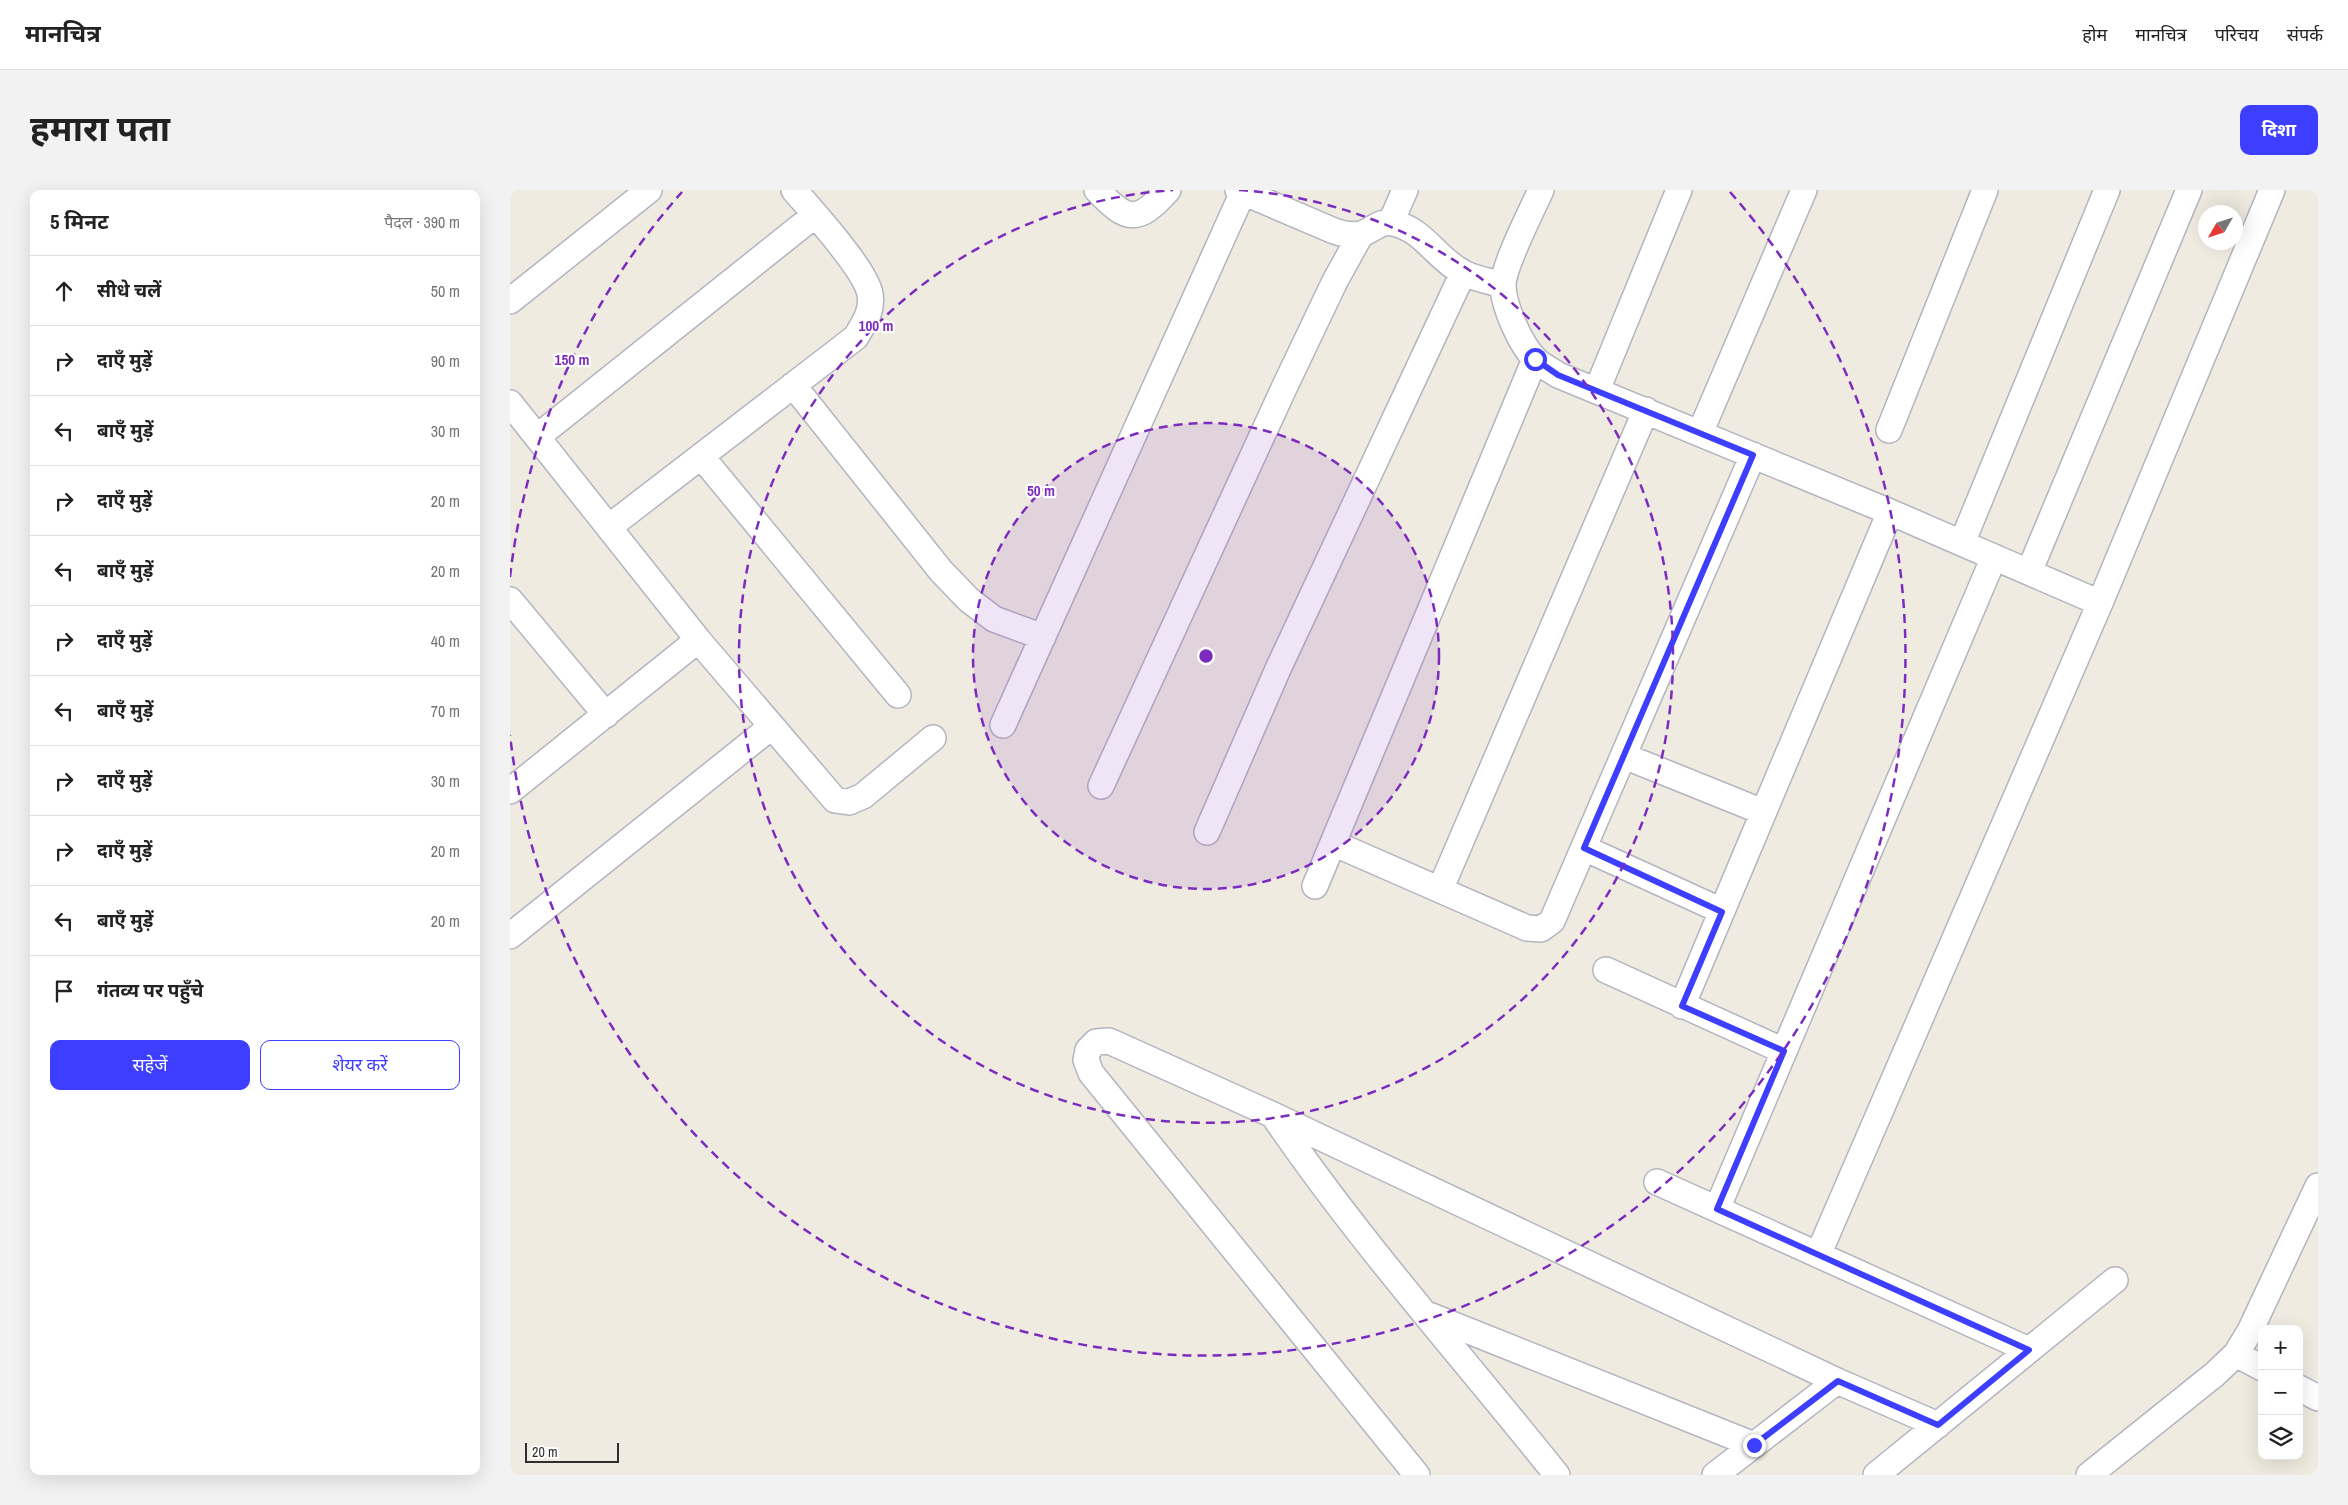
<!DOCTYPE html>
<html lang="hi">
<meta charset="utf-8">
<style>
:root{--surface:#fff;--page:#f2f2f2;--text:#222;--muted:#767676;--line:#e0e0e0;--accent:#3d3eff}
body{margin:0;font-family:"Archivo Narrow","Noto Sans Devanagari",sans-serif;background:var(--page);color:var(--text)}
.controls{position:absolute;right:15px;bottom:15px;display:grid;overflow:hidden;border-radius:10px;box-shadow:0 5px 20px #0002}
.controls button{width:45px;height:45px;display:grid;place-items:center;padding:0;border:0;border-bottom:1px solid var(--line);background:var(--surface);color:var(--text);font:25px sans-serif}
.compass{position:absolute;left:1688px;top:15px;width:45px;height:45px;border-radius:50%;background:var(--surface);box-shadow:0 5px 20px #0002;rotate:231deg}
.scale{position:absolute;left:15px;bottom:12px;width:94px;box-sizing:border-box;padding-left:5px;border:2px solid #2e2e2e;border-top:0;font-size:14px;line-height:18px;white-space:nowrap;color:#2e2e2e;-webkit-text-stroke:4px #fff;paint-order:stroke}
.stop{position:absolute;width:15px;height:15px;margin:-11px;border:4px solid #3d3eff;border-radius:50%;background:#fff}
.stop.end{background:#3d3eff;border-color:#fff;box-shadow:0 1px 5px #0008}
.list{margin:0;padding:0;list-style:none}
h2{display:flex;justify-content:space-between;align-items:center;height:65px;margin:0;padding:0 20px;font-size:21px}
h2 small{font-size:16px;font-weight:400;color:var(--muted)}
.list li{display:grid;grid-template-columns:32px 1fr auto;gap:15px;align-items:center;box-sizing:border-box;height:70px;padding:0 20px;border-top:1px solid var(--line)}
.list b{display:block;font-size:19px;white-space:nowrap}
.list em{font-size:16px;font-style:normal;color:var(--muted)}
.actions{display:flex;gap:10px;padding:15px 20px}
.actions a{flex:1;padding:11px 0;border:1px solid var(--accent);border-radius:10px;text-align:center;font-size:18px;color:var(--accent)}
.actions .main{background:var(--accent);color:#fff}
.icon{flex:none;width:28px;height:28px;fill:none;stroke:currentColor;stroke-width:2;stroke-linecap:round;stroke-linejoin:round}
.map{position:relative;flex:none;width:1808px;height:1285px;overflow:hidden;border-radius:10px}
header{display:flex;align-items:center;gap:30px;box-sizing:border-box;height:70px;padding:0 25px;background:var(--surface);border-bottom:1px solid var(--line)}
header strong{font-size:24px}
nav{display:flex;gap:28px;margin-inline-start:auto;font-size:18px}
.intro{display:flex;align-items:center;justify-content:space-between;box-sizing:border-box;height:120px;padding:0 30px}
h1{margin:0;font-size:35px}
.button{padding:12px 22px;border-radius:10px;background:var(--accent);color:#fff;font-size:18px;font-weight:700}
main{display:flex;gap:30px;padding:0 30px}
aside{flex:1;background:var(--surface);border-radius:10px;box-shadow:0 5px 20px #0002}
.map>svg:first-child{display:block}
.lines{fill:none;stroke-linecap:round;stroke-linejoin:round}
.street-casing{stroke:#b4b4c1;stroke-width:28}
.street{stroke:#fff;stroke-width:25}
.route{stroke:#3d3eff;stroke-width:6}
.ring{fill:none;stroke:#7b2cbf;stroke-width:2.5;stroke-dasharray:9 6}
.centre{fill:#7b2cbf;stroke:#fff;stroke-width:2.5}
.ring-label{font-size:15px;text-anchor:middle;font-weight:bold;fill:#7b2cbf;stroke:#fff;stroke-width:4.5;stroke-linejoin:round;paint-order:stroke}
</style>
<header>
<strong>मानचित्र</strong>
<nav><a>होम</a><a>मानचित्र</a><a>परिचय</a><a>संपर्क</a></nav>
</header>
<div class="intro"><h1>हमारा पता</h1><a class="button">दिशा</a></div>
<main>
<aside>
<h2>5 मिनट<small>पैदल · 390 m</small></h2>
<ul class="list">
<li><svg class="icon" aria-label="ahead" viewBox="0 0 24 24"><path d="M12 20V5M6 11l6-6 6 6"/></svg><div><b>सीधे चलें</b></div><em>50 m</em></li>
<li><svg class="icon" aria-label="right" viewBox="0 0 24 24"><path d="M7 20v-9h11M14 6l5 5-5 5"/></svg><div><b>दाएँ मुड़ें</b></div><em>90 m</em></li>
<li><svg class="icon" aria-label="left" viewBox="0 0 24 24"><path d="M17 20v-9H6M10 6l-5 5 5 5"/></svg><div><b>बाएँ मुड़ें</b></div><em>30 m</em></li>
<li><svg class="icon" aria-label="right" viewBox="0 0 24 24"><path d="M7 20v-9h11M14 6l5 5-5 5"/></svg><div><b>दाएँ मुड़ें</b></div><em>20 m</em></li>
<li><svg class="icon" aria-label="left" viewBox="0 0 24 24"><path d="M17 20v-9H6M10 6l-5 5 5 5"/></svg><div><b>बाएँ मुड़ें</b></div><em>20 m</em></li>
<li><svg class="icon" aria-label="right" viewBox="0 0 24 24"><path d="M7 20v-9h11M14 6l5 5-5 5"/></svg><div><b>दाएँ मुड़ें</b></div><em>40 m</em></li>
<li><svg class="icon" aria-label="left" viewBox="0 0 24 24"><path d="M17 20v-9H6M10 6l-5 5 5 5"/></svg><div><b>बाएँ मुड़ें</b></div><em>70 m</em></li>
<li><svg class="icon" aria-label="right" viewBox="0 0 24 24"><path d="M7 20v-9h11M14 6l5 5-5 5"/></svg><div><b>दाएँ मुड़ें</b></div><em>30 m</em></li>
<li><svg class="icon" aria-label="right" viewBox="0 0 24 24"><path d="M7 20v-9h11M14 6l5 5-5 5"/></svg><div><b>दाएँ मुड़ें</b></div><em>20 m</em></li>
<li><svg class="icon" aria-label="left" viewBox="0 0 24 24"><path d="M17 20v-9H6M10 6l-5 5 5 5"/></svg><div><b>बाएँ मुड़ें</b></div><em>20 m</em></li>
<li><svg class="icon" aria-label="arrive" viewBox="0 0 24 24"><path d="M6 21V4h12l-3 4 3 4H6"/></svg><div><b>गंतव्य पर पहुँचे</b></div></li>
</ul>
<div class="actions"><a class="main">सहेजें</a><a>शेयर करें</a></div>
</aside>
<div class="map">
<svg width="1808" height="1285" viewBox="0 0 1808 1285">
<rect width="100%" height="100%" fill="#efebe0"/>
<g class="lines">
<!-- street casing -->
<g class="street-casing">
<path id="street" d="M587,0C618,33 628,33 658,0
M728,0L824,41C833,44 841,46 851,44C862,41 870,30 883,33C913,39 927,69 952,82C964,89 980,91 993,95
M1031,0C1022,20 992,78 993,97C994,117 1011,156 1026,170C1032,176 1041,180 1048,185L1380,322L1590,413
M881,32L895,0
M0,111L139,0
M283,195L431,381L459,410L484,429L533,447
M1087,200L1169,0
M0,213L189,451L325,610L339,612L353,606L423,548
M1379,240L1475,0
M1190,243L1294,0
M27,247L305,25
M191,266L388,505
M99,337L346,147C354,133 363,121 360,104C356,80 302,21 284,0
M1452,353L1597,0
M1519,382L1679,0
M0,410L96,525
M493,535L733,2
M1114,566L1253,622
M591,596L774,198L825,91L851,44
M0,601L188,450
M697,642L768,479L953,83
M823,653L1017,738L1031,739L1042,731L1243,265
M1074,658L1212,721
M805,696L1025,169
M930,700L1136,220
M0,746L261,537
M1096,780L1274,861
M1172,816L1380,322
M763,925C849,1051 951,1165 1047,1285
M1147,992L1519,1160
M1207,1019L1484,367
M1308,1065L1590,413L1762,0
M919,1125L1244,1255
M1726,1164L1752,1178
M1789,1198L1808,1208
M907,1285L581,883L576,870L578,860L586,852L599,851L763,925L1327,1191L1428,1235
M1205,1285L1327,1191
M1366,1285L1605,1090
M1579,1285L1705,1184L1726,1164L1740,1141L1808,996"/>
</g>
<!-- street -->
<use href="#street" class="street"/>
</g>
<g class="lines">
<!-- route -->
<path class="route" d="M1025,169L1048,185L1243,265L1074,658L1212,722L1172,816L1274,861L1207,1019L1519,1160L1428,1235L1328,1191L1244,1255"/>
</g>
<!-- distance rings -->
<circle cx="696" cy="466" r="233" fill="#7b2cbf" fill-opacity=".12"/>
<g class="ring">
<circle cx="696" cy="466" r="233"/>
<path d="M729 0A467 467 0 1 1 663 0"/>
<path d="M0 387A700 700 0 0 1 172 2M1220 2A700 700 0 1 1 0 545"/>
</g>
<circle cx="696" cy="466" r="8" class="centre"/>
<g class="ring-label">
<text x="366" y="141">100 m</text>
<text x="62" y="175">150 m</text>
<text x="531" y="306">50 m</text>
</g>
</svg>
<div class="controls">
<button>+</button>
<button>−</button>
<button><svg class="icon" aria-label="layers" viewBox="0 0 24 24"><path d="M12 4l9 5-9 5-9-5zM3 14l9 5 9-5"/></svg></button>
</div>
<svg class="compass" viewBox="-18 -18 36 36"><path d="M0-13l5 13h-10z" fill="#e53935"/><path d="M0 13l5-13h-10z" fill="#767676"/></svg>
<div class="scale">20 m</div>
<div class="stop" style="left:1025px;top:169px"></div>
<div class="stop end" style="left:1244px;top:1255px"></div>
</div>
</main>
